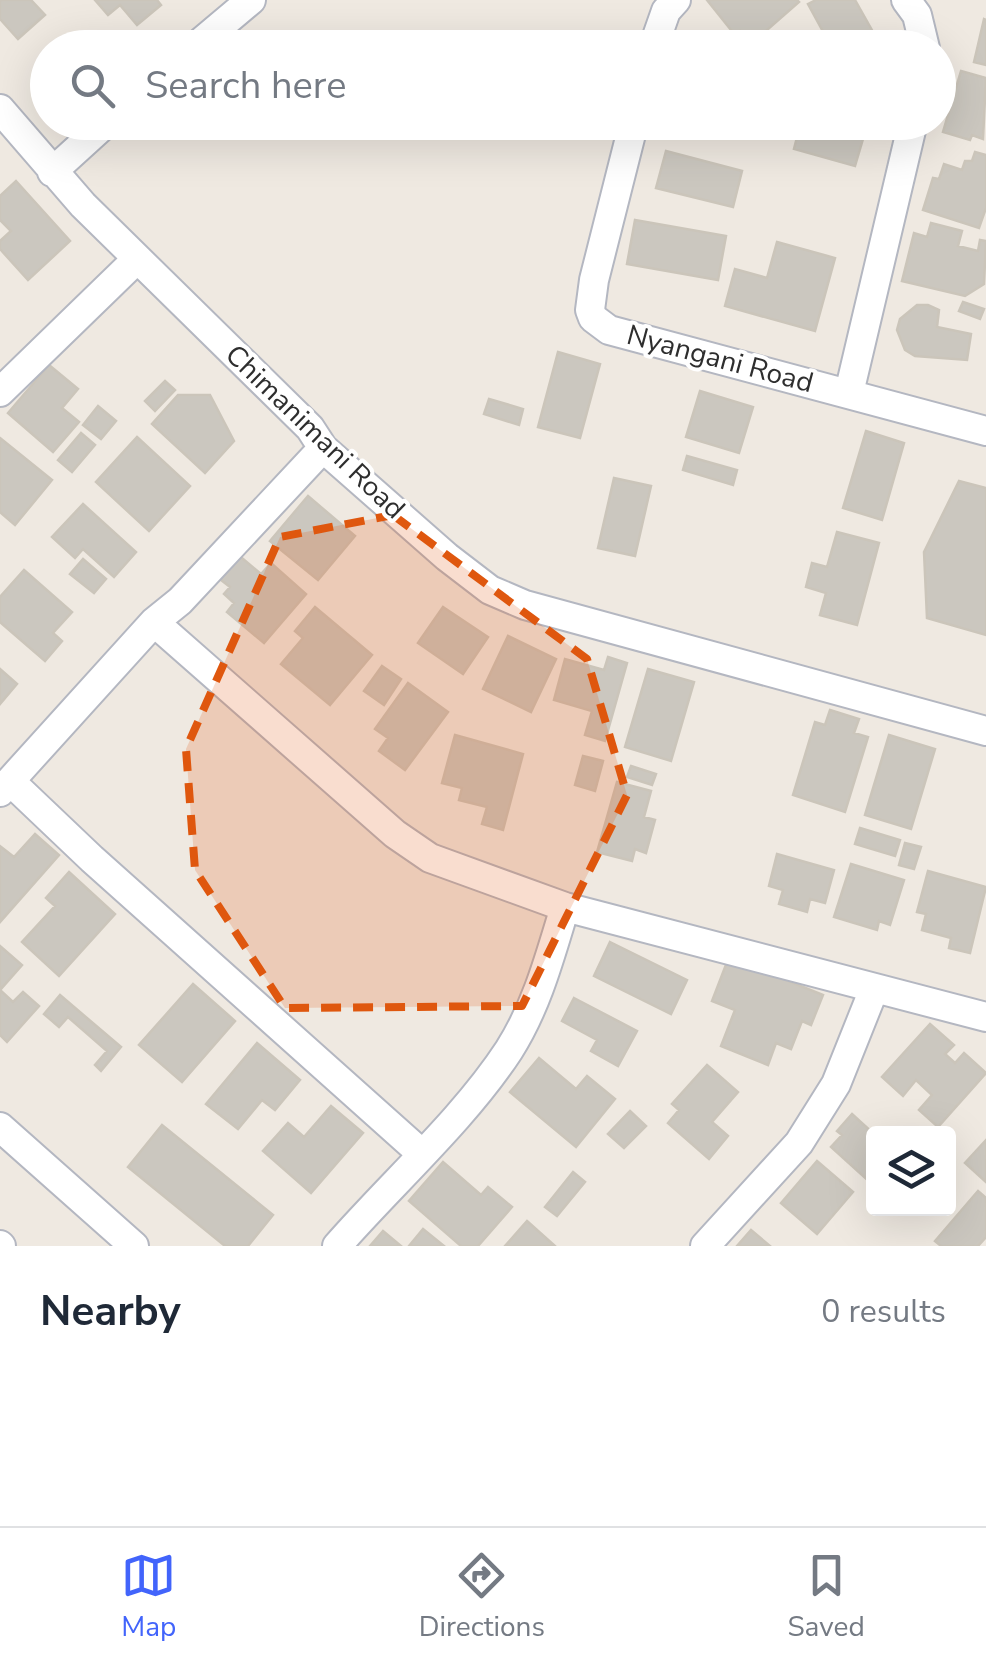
<!DOCTYPE html>
<style>
:root{--surface:#fff;--page:#f6f6f7;--text:#1f2937;--muted:#747a83;--line:#e0e1e3;--accent:#4264fb}
body{margin:0;font-family:"Nunito Sans",sans-serif;background:var(--page);color:var(--text)}
.controls{position:absolute;right:30px;bottom:30px;display:grid;overflow:hidden;border-radius:10px;box-shadow:0 10px 40px #0002}
.controls button{width:90px;height:90px;display:grid;place-items:center;padding:0;border:0;border-bottom:2px solid var(--line);background:var(--surface);color:var(--text);font:50px sans-serif}
.list{margin:0;padding:0;list-style:none}
h2{display:flex;justify-content:space-between;align-items:center;height:130px;margin:0;padding:0 40px;font-size:42px}
h2 small{font-size:32px;font-weight:400;color:var(--muted)}
.icon{flex:none;width:55px;height:55px;fill:none;stroke:currentColor;stroke-width:2;stroke-linecap:round;stroke-linejoin:round}
.map{position:relative;flex:none;width:986px;height:1246px;overflow:hidden}
.search{position:absolute;background:var(--surface);box-shadow:0 10px 40px #0002;left:30px;right:30px;top:30px;height:110px;display:flex;align-items:center;gap:25px;box-sizing:border-box;padding:0 35px;border-radius:55px;color:var(--muted);font-size:38px}
.sheet{height:280px;background:var(--surface)}
nav{display:flex;justify-content:space-around;align-items:center;box-sizing:border-box;height:140px;border-top:2px solid var(--line);background:var(--surface);font-size:28px;color:var(--muted)}
nav a{display:grid;justify-items:center;gap:5px}
nav .on{color:var(--accent)}
.map>svg:first-child{display:block}
.building{fill:#cbc7bf;stroke:#cbc5ba;stroke-width:2.5}
.lines{fill:none;stroke-linecap:round;stroke-linejoin:round}
.minor-casing{stroke:#b4b7c1;stroke-width:32}
.minor{stroke:#fff;stroke-width:28}
.marked{fill:#df570e;fill-opacity:0.2;stroke:#df570e;stroke-width:8;stroke-dasharray:20 12;stroke-linejoin:round}
.labels{text-anchor:middle;dominant-baseline:central;stroke-width:8;stroke-linejoin:round;paint-order:stroke}
.street-label{font-size:28px;fill:#2e2e2e;stroke:#fff}
</style>
<div class="map">
<svg width="986" height="1246" viewBox="0 0 986 1246">
<rect width="100%" height="100%" fill="#efe9e1"/>
<!-- building -->
<path class="building" d="M0,0H31L45,15L18,39L0,19Z
M95,0H157L161,5L137,25L120,5L108,15Z
M707,0H797L799,2L751,44L740,31L735,35Z
M816,0H855L882,48H832L808,4Z
M984,19L986,20V65L974,62Z
M961,71L986,78L983,139L972,135L970,140L943,132Z
M801,122H868L855,166L794,149Z
M666,151L742,171L733,207L656,188Z
M975,152L986,155V208L979,228L923,210L933,178L939,179L944,164L962,170L965,161H972Z
M16,181L70,241L28,280L0,249V241L11,231L0,220V196Z
M635,220L726,236L718,280L627,264Z
M931,223L962,231L958,246L978,251L980,240L986,241L984,284L965,296L902,281L914,233L927,237Z
M777,242L835,258L815,331L725,306L735,269L767,278Z
M963,302L984,309L980,319L959,311Z
M917,305H928L939,310L937,327L971,334L967,360L915,356L905,350L897,330L900,319Z
M558,352L600,364L580,438L538,427Z
M49,365L78,389L62,408L79,422L53,452L8,413Z
M165,381L175,390L155,411L145,401Z
M700,391L753,407L739,453L686,437Z
M178,395H210L234,441L205,473L152,424Z
M489,399L523,409L519,425L484,414Z
M98,406L116,421L101,439L83,425Z
M866,431L904,443L882,520L843,508Z
M81,433L95,445L72,472L58,460Z
M137,437L190,486L149,531L96,482Z
M0,438L52,480L15,525L0,512Z
M687,456L737,470L733,485L683,470Z
M614,478L651,486L635,556L598,548Z
M959,481L986,488V635L927,618L924,552Z
M308,496L355,536L318,580L270,541Z
M83,504L136,552L114,577L83,549L75,558L52,537Z
M837,532L879,543L857,625L820,615L826,593L806,587L812,563L827,567Z
M236,553L261,574L271,563L306,594L264,643L227,612L234,603L224,594L230,587L216,576Z
M83,559L106,579L94,593L70,574Z
M24,570L72,612L53,633L62,641L45,661L0,622V597Z
M315,607L372,655L330,705L281,664L303,638L295,631Z
M443,607L488,637L463,674L418,643Z
M508,636L556,659L531,712L483,689Z
M608,657L627,663L605,741L585,735L592,711L554,700L565,659L604,670Z
M382,666L401,679L384,705L364,691Z
M0,669L17,684L0,704Z
M648,669L694,682L671,761L625,747Z
M408,683L448,712L405,770L379,751L388,738L375,729Z
M830,710L859,719L854,733L868,737L845,812L793,795L815,722L825,725Z
M455,735L523,754L503,830L482,824L487,807L459,800L462,788L442,783Z
M889,735L935,749L911,829L865,815Z
M583,756L603,761L595,791L575,785Z
M631,766L656,774L652,785L627,777Z
M617,782L651,791L644,817L655,820L646,853L635,849L632,861L597,852Z
M860,828L900,840L895,856L855,844Z
M35,834L59,855L0,922V846L14,857Z
M905,843L921,847L914,869L899,865Z
M777,854L834,870L825,903L810,899L807,912L779,904L783,890L769,886Z
M851,864L904,880L890,925L879,921L877,930L834,917Z
M928,871L986,887L970,953L949,948L951,938L922,930L926,914L917,912Z
M69,872L115,914L59,976L22,942L55,906L46,898Z
M610,942L687,980L671,1014L594,976Z
M0,946L22,965L0,990Z
M729,957L823,995L811,1025L802,1021L791,1049L776,1043L768,1065L721,1046L735,1010L712,1001Z
M193,984L235,1021L182,1082L139,1045Z
M0,990L13,1002L23,992L39,1006L7,1042L0,1035Z
M60,995L121,1047L101,1071L95,1065L107,1051L68,1017L59,1027L44,1014Z
M574,998L637,1031L618,1066L591,1051L597,1040L562,1021Z
M930,1024L954,1045L945,1054L955,1063L964,1053L986,1073L938,1127L919,1110L932,1095L916,1080L903,1096L882,1077Z
M257,1043L300,1080L275,1110L262,1100L238,1129L206,1104Z
M539,1058L576,1089L587,1076L615,1099L576,1147L510,1092Z
M707,1065L738,1092L712,1122L728,1136L709,1159L668,1123L679,1110L672,1104Z
M331,1106L363,1133L311,1193L263,1151L288,1123L304,1137Z
M630,1111L646,1126L624,1148L608,1134Z
M852,1114L874,1134L872,1184L831,1147L842,1135L837,1131Z
M162,1125L273,1215L248,1246H225L128,1167Z
M986,1140V1182L965,1163Z
M817,1161L853,1192L817,1234L781,1203Z
M443,1162L481,1195L488,1187L512,1207L478,1246H461L409,1201Z
M573,1172L585,1182L557,1216L545,1207Z
M978,1191L986,1198V1237L978,1246H941L935,1241Z
M527,1221L555,1246H505Z
M423,1229L444,1246H409Z
M751,1230L770,1246H737Z
M383,1231L401,1246H370Z"/>
<g class="lines">
<!-- minor casing -->
<g class="minor-casing">
<path id="minor" d="M906,0L917,15L925,48
M194,48L251,0
M653,48L666,11L676,0
M0,109L83,205L310,428L323,448L447,557L490,590L525,605L986,731
M634,122L594,280L590,310L593,318L609,330L986,431
M52,172L107,122
M0,392L137,259
M849,393L913,122
M154,622L395,834L430,858L565,907L986,1017
M10,781L92,859L421,1153
M0,792L154,622L180,601L323,448
M0,1127L134,1246
M0,1245L1,1246
M337,1246C392,1183 464,1119 509,1050C537,1006 550,956 565,907
M705,1246L799,1143L836,1084L874,989"/>
</g>
<!-- minor -->
<use href="#minor" class="minor"/>
</g>
<!-- marked area -->
<path class="marked" d="M393,515L587,659L627,795L522,1006L285,1008L195,870L186,749L280,537Z"/>
<g class="labels">
<!-- street labels -->
<g class="street-label">
<text transform="translate(720 359) rotate(15)">Nyangani Road</text>
<text transform="translate(315 432) rotate(44)">Chimanimani Road</text>
</g>
</g>
</svg>
<div class="controls">
<button><svg class="icon" aria-label="layers" viewBox="0 0 24 24"><path d="M12 4l9 5-9 5-9-5zM3 14l9 5 9-5"/></svg></button>
</div>
<div class="search"><svg class="icon" aria-label="search" viewBox="0 0 24 24"><circle cx="10" cy="10" r="6"/><path d="M15 15l6 6"/></svg>Search here</div>
</div>
<section class="sheet">
<h2>Nearby<small>0 results</small></h2>
<ul class="list">
</ul>
</section>
<nav>
<a class="on"><svg class="icon" aria-label="map" viewBox="0 0 24 24"><path d="M3 6l6-2 6 2 6-2v14l-6 2-6-2-6 2zM9 4v14M15 6v14"/></svg>Map</a>
<a><svg class="icon" aria-label="directions" viewBox="0 0 24 24"><path d="M12 3l9 9-9 9-9-9zM9 14v-3h6M13 9l2 2-2 2"/></svg>Directions</a>
<a><svg class="icon" aria-label="saved" viewBox="0 0 24 24"><path d="M7 4h10v16l-5-4-5 4z"/></svg>Saved</a>
</nav>
